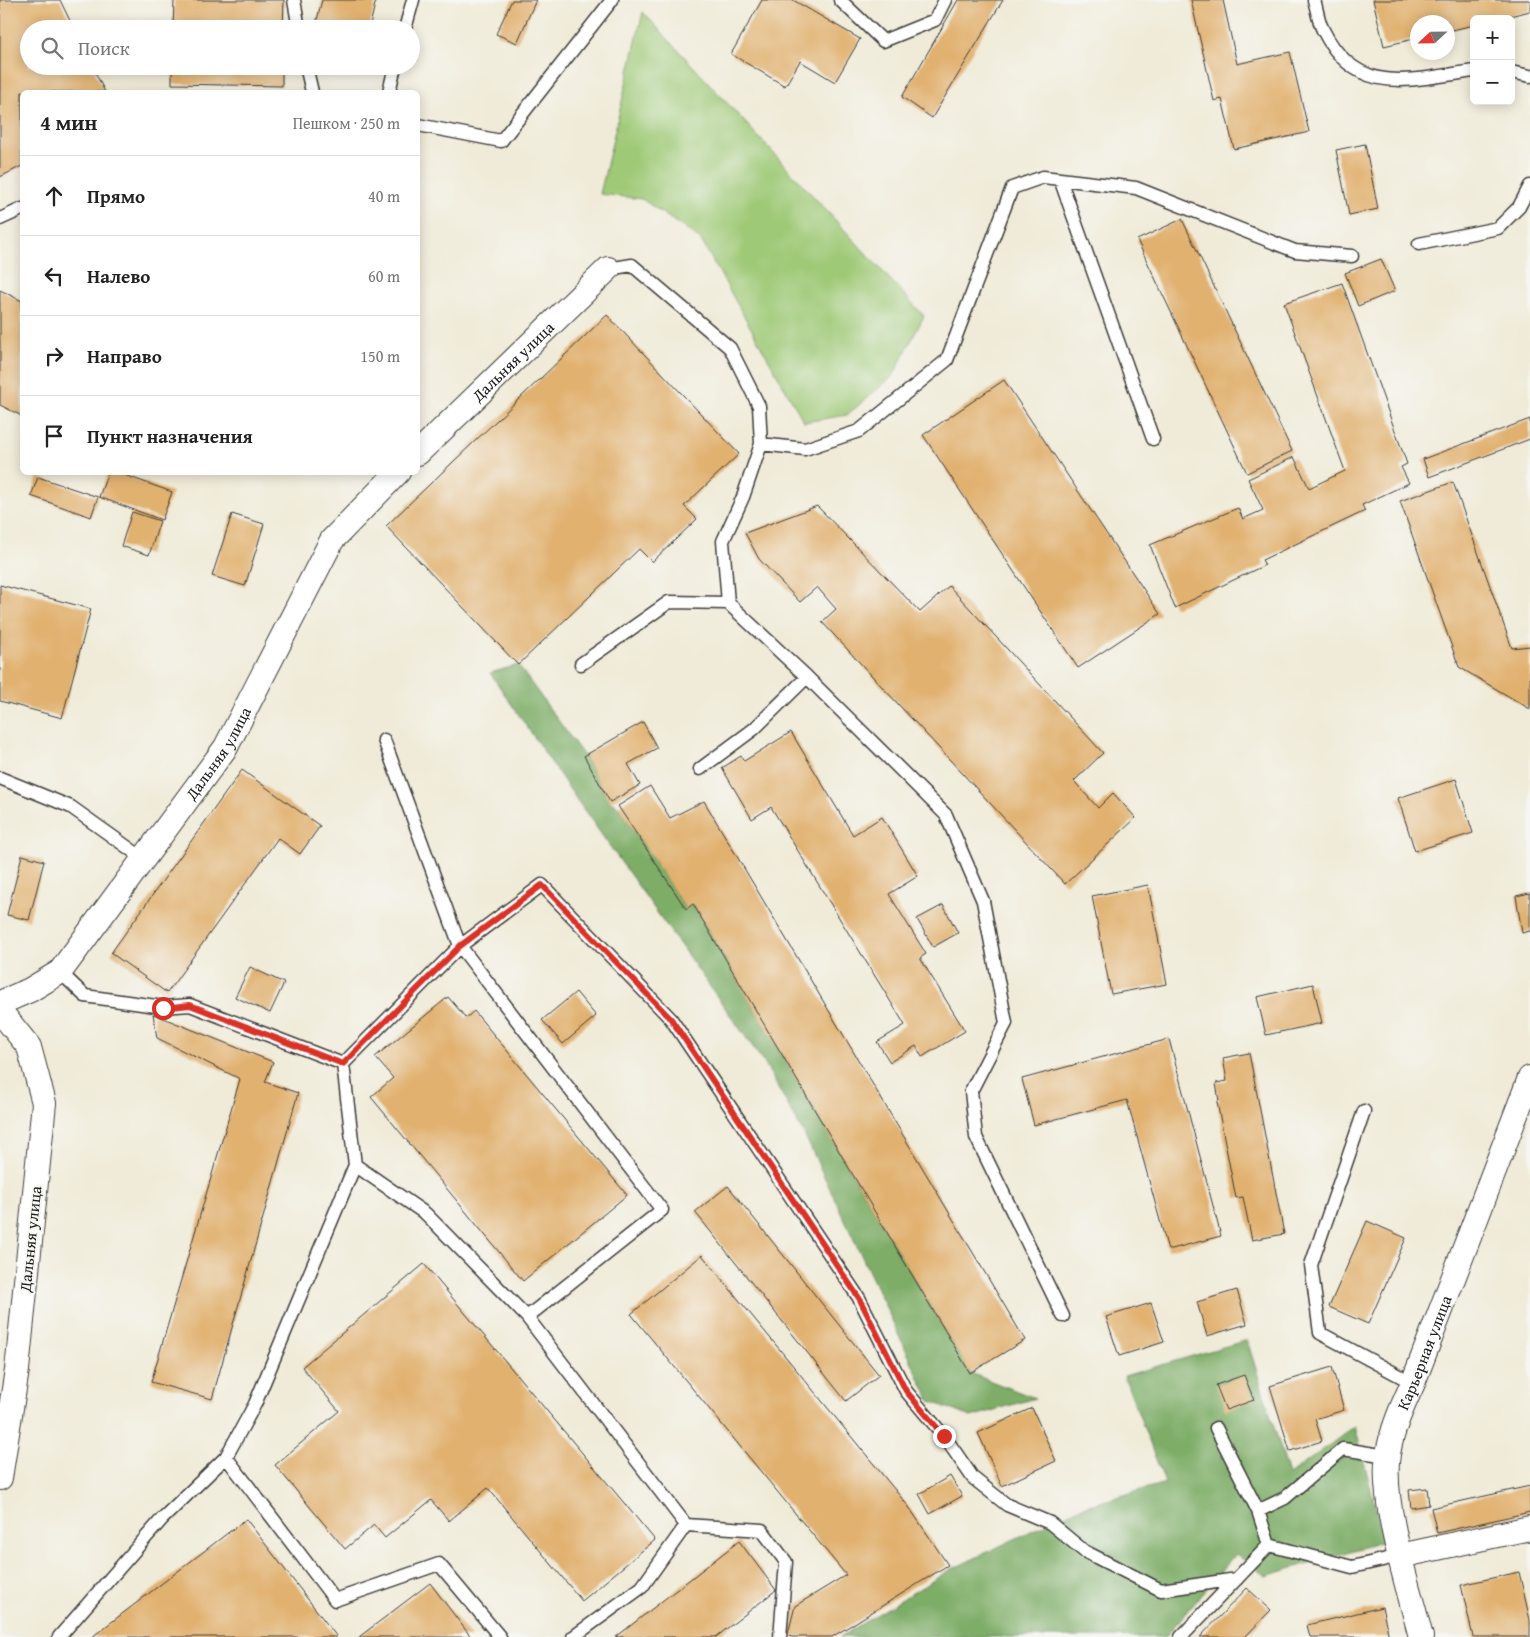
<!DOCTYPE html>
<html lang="ru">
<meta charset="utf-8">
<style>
:root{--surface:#fff;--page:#f6f6f6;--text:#222;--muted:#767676;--line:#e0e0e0}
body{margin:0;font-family:"Gentium Book Plus",serif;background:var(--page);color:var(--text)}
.controls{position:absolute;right:15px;top:15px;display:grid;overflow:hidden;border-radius:8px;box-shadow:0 2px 12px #0003}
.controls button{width:45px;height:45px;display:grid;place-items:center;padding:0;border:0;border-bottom:1px solid var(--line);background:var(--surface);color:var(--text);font:25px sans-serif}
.compass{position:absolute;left:1410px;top:15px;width:45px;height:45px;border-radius:50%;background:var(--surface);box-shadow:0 2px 12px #0003;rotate:248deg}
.stop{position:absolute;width:15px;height:15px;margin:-11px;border:4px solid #d93025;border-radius:50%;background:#fff}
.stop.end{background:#d93025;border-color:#fff;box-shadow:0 1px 5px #0008}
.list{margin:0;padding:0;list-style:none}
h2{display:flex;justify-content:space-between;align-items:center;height:65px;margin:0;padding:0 20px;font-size:21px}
h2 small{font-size:16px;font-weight:400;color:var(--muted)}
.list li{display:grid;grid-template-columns:32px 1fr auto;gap:15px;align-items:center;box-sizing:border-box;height:80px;padding:0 20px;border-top:1px solid var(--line)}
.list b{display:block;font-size:19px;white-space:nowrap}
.list em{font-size:16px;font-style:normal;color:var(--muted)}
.icon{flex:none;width:28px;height:28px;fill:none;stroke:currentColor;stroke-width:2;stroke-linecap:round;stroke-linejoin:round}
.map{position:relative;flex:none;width:1530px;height:1637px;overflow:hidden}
.search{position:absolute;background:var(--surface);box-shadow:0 2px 12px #0003;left:20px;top:20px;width:400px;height:55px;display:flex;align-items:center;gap:12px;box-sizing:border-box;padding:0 18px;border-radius:28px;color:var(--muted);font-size:19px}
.panel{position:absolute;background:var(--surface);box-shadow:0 2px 12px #0003;left:20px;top:90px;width:400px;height:385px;border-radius:8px}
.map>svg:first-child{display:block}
.green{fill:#9ec976;stroke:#5d7249}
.forest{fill:#7ead67;stroke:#4d6442}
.building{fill:#e1b16f}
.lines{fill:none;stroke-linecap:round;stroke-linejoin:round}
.lane-casing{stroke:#3c3b38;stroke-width:15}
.street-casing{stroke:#3c3b38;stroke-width:26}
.lane{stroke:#fff;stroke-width:12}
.street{stroke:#fff;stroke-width:24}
.route{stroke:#d93025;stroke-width:6}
.labels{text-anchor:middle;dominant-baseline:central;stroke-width:4;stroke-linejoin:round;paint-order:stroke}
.street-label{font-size:16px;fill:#1c1c1c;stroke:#f6f6f2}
</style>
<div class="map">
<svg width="1530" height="1637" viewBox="0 0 1530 1637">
<rect width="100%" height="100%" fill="#f6f6f2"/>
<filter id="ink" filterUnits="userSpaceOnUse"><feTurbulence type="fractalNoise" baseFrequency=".02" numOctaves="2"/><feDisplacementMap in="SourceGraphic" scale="10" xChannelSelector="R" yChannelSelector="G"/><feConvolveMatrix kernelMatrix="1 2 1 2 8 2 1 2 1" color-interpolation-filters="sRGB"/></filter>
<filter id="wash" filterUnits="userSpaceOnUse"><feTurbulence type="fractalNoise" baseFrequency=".0096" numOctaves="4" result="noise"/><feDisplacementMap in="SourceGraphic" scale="20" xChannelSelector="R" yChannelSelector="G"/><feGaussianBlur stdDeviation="1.12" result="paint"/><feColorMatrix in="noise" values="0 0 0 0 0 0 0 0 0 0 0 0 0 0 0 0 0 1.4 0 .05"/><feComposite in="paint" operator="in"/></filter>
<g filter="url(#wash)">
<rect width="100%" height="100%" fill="#f0ebd8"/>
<!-- green -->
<path class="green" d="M643,12L924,316L893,376L847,415L804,422L701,240L642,199L600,194Z"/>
<!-- forest -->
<path class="forest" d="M518,665L584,756L610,802L618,806L686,909L693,904L970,1373L1035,1398L971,1417L930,1401L805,1136L765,1064L579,803L490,673Z
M1247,1340L1289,1475L1355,1426L1384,1541L1266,1576L1236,1554L1165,1637H840L950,1570L1079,1508L1165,1483L1124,1376Z"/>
<g id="blocks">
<!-- building -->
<path class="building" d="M0,0H60L74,29H29V66H92L105,92H22V166L0,177Z
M174,0H284L283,29H173Z
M322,0H376L369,29L315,28Z
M512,0H536L517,43L496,34Z
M762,0H793L860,39L835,82L800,61L785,86L731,54Z
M958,0H1003L932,118L902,97Z
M1191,0H1223L1237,64L1290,52L1309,132L1234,149L1222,99L1214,101Z
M1373,0H1530V11L1498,19H1474V25L1448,31V22H1418V38L1384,46Z
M172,66H282V86L172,84Z
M1365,144L1378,209L1349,215L1336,150Z
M1182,219L1292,451L1247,473L1137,240Z
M1381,259L1395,291L1358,306L1345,273Z
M1342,283L1407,464L1401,467L1409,483L1362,505L1365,511L1262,560L1265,565L1175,608L1150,545L1238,508L1243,519L1263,510L1248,479L1294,457L1309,488L1345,471L1284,303Z
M0,290L22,301V416L0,405Z
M607,315L739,454L684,506L697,519L652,562L639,549L518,665L386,526Z
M1004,380L1160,614L1078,668L923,435Z
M1530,419V439L1429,477L1423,459Z
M108,472H116L172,492L162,520L99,497Z
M38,477L98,497L91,517L31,496Z
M1453,482L1512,648L1530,646V709L1459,667L1400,501Z
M817,506L920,612L949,586L1103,753L1074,781L1098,808L1113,793L1136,818L1065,884L822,622L836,609L817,587L800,602L759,559L745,533Z
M132,512L160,521L149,555L121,546Z
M232,514L264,524L245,586L212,576Z
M0,585L91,609L62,718L0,701Z
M643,722L657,748L628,764L640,785L610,802L584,756Z
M791,732L853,835L882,817L918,876L889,894L926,954L920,958L965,1031L922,1057L916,1046L890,1062L877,1042L905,1025L771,807L752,819L722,768L741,756L744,761Z
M242,770L320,826L300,854L278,838L167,993L111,953Z
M1456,779L1473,833L1415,851L1398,798Z
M650,786L670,818L704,801L1025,1340L970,1373L693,904L686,909L618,806Z
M22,855L44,861L29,920L7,915Z
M1148,885L1167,984L1111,994L1092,896Z
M1530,893V931L1522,933L1516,896Z
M943,905L958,933L933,947L917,919Z
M250,967L284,983L270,1013L235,997Z
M1313,984L1322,1023L1266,1035L1257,997Z
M576,992L596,1016L563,1044L542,1020Z
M448,997L466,1018L474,1011L627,1195L523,1281L371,1097L393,1078L375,1057Z
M153,1014L273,1062L265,1082L298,1093L212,1399L151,1382L240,1079L157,1038Z
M1169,1039L1221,1236L1168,1250L1127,1100L1034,1125L1022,1079Z
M1249,1053L1284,1234L1252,1240L1243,1197L1236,1198L1217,1102L1219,1101L1216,1083L1227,1081L1223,1058Z
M728,1186L879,1375L846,1401L695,1212Z
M1367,1221L1406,1238L1368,1324L1329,1307Z
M702,1255L909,1507L948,1565L832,1637H791L788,1634L795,1606L846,1575L631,1314Z
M424,1264L655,1540L582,1601L488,1488L449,1521L431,1500L385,1538L374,1525L345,1549L275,1465L339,1411L302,1367Z
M1237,1290L1247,1324L1207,1336L1197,1302Z
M1151,1303L1164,1342L1119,1356L1106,1317Z
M1332,1367L1344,1410L1315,1419L1322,1441L1290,1451L1270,1386Z
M1244,1375L1254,1400L1226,1410L1216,1385Z
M1032,1408L1056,1461L1002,1486L978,1433Z
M950,1476L962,1496L930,1514L919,1494Z
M1530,1486V1512L1437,1533L1431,1508Z
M1427,1488L1429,1505L1411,1508L1409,1490Z
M246,1519L337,1637H92Z
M739,1541L776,1590L716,1637H616Z
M1519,1572L1530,1620V1637H1473L1461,1585Z
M430,1583L471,1637H359Z
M1247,1588L1271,1610L1245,1637H1200Z
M1382,1607L1389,1637H1310L1307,1625Z"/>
</g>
</g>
<g filter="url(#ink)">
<use href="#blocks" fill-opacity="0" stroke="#3c3b38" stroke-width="1"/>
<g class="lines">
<!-- lane casing -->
<g class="lane-casing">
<path id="lane" d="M294,0L299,29
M840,0L883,41L935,20L945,0
M1314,0C1317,9 1318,21 1323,30C1357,99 1412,79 1474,71
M405,29L413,0
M306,66L312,92
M1511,72L1530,76
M389,92L395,66
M418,125L501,141L612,0
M1060,179L1153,439
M0,219L22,209
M1419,244L1498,228L1519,207L1530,186
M608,269L632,265L730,348L759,406L761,444L743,497L723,541L728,603L807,677L946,815L983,901L1006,1023L971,1091L976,1137L1063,1316
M761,444L805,449L859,431L947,360L1012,188L1043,177L1136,188L1295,251L1352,256
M581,664L669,602L728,603
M700,769L754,729L807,677
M0,778L71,807L144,859
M343,1064L460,946L384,740
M1364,1111L1311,1265L1320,1333L1413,1383
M355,1165L426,1214L527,1317
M1216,1428L1258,1511L1269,1545
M226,1457L335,1600L439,1564L500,1637
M1258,1511L1285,1498L1343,1449L1387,1456
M59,1637L162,1519L226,1457L255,1404L355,1165L343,1064L190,1005L163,1007L85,996L60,972
M573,1637L642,1587L686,1525
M780,1637L786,1562L762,1530L686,1525L527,1317L662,1210L460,946L542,885L671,1019L859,1298L906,1391L944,1436L973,1478L1007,1505L1050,1523L1084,1551L1161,1590L1237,1579
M1181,1637L1269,1545L1352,1567L1400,1556"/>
</g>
<!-- street casing -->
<g class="street-casing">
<g id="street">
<path id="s1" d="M418,453L608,269"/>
<path id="s2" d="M0,1003L30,990L60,972L226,747L332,540L398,472"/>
<path d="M0,1011L29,1047L44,1103L17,1370L0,1478"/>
<path d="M1400,1556L1530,1528"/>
<path id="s3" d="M1421,1637C1409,1589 1380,1502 1388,1454C1392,1429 1402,1407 1413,1383L1530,1078"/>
</g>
</g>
<!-- lane -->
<use href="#lane" class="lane"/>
<!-- street -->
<use href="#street" class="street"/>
</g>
</g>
<g class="lines" filter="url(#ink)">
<!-- route -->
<path class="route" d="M163,1008L190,1005L343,1064L460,946L542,885L671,1019L859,1298L906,1391L944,1436"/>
</g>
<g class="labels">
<!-- street labels -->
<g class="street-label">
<text stroke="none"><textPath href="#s1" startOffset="132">Дальняя улица</textPath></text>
<text stroke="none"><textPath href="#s2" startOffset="338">Дальняя улица</textPath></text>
<text transform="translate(30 1239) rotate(-84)">Дальняя улица</text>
<text stroke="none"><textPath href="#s3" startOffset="295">Карьерная улица</textPath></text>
</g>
</g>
</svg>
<div class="controls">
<button>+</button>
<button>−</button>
</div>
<svg class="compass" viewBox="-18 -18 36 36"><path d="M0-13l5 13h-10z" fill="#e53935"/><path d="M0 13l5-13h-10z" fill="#767676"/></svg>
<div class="stop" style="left:163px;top:1008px"></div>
<div class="stop end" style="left:944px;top:1436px"></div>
<div class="search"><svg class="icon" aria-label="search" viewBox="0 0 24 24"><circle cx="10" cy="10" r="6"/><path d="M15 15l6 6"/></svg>Поиск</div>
<section class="panel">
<h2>4 мин<small>Пешком · 250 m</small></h2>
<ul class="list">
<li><svg class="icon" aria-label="ahead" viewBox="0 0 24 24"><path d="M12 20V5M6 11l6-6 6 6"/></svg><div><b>Прямо</b></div><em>40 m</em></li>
<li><svg class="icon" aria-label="left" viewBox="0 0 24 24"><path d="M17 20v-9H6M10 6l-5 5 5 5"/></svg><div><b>Налево</b></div><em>60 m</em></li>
<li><svg class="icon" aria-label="right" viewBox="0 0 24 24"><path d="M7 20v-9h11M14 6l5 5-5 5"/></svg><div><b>Направо</b></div><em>150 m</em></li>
<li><svg class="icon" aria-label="arrive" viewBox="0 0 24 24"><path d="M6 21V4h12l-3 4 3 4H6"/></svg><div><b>Пункт назначения</b></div></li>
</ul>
</section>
</div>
